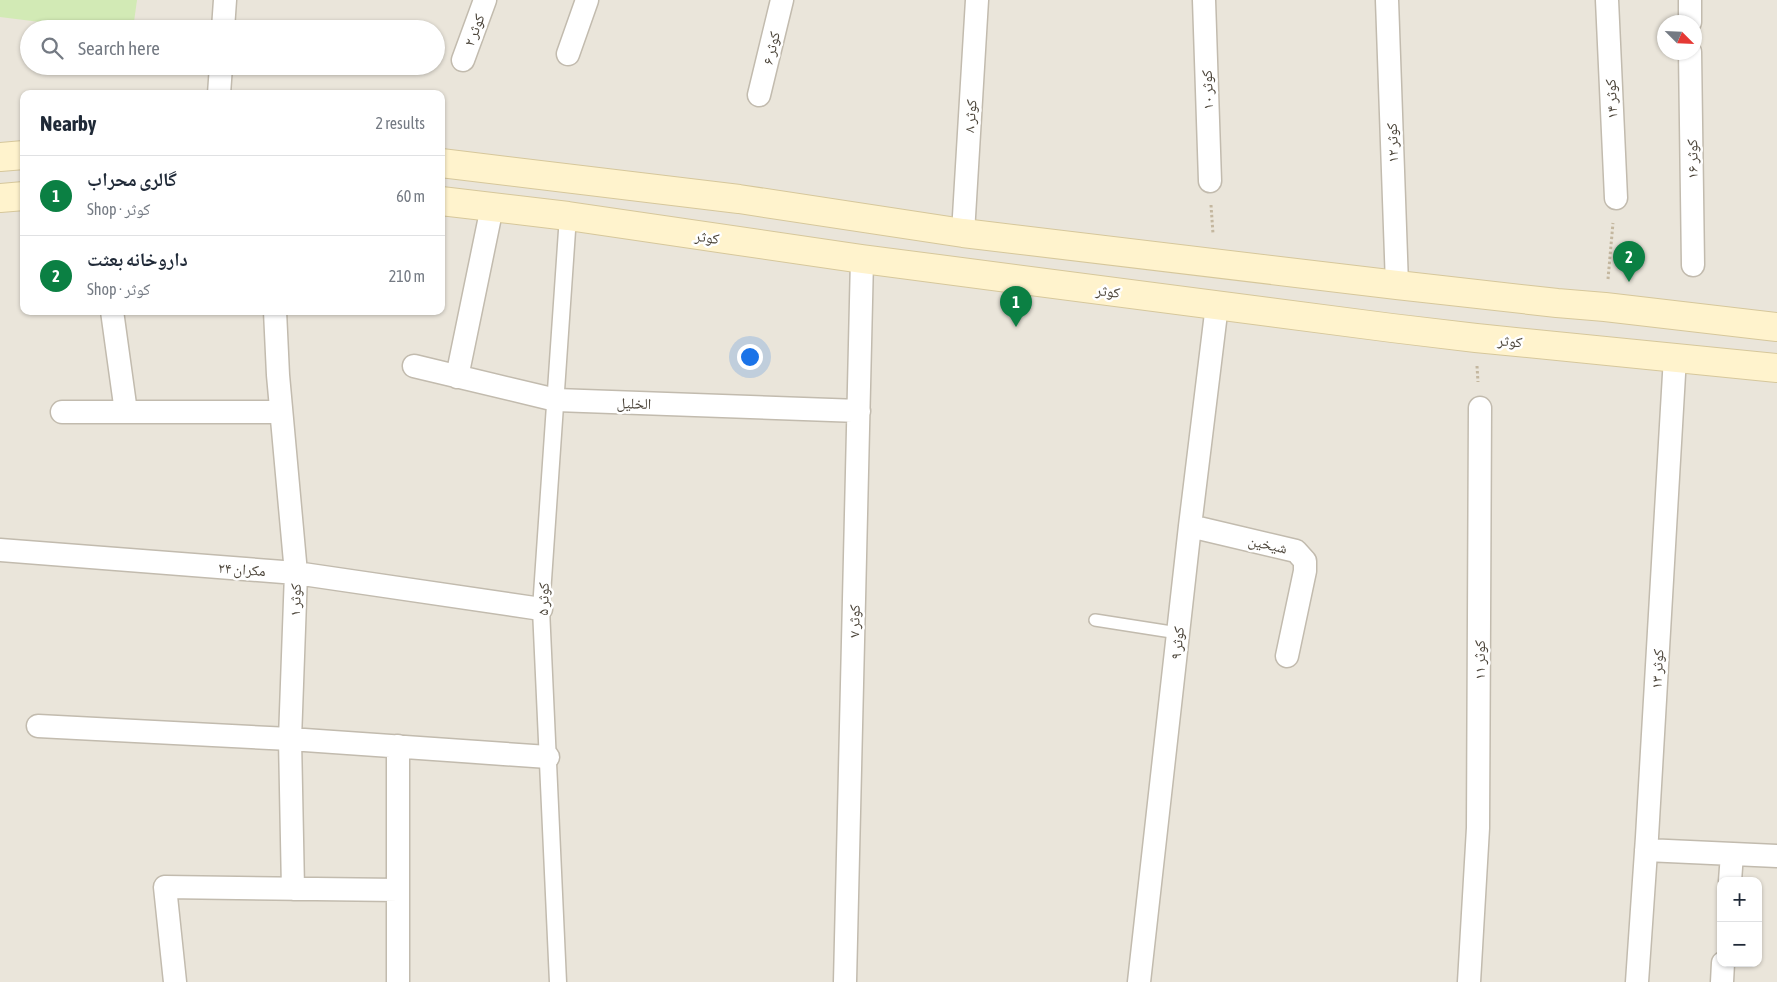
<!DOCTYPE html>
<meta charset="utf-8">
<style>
:root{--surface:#fff;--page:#f6f6f7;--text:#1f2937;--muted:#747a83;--line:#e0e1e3;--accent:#0b8043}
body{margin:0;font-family:"Asap Condensed","Noto Naskh Arabic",sans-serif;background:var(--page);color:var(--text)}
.controls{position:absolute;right:15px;bottom:15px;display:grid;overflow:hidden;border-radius:10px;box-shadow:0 1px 4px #0004}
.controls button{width:45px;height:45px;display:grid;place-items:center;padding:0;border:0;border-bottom:1px solid var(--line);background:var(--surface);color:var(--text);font:25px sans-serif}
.compass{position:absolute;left:1657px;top:15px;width:45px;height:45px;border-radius:50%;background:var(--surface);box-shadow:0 1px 4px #0004;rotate:114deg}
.you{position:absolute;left:749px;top:356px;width:18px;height:18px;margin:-12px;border:4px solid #fff;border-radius:50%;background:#1a73e8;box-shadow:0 0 0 8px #1a73e833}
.badge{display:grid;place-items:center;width:32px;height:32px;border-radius:50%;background:var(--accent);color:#fff;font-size:16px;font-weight:700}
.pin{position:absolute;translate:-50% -41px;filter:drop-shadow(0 1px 2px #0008)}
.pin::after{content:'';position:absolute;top:26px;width:18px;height:15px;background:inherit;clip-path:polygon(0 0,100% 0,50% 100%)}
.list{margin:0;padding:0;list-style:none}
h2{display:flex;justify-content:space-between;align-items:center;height:65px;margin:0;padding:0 20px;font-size:21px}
h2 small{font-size:16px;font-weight:400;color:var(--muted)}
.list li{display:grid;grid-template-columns:32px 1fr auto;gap:15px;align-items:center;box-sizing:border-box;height:80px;padding:0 20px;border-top:1px solid var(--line)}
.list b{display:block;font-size:19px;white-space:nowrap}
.list p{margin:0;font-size:16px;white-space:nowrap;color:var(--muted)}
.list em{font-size:16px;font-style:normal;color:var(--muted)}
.icon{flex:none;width:28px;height:28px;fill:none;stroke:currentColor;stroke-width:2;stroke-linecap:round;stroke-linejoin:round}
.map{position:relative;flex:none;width:1777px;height:982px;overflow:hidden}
.search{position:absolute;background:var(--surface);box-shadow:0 1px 4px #0004;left:20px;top:20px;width:425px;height:55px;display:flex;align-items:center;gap:12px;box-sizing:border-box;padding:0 18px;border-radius:28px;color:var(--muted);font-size:19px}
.panel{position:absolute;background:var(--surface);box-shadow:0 1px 4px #0004;left:20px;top:90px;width:425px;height:225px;border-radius:10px}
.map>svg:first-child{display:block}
.residential{fill:#eae5da;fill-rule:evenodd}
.green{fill:#d2eab5}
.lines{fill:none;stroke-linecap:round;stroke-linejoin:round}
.service-casing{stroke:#c2bbae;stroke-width:14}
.pedestrian-casing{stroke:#c2bbae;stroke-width:19}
.minor-casing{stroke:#c2bbae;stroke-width:25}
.secondary-casing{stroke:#d6c79b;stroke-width:30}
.path{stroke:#c4b79f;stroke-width:3;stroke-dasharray:2.5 2.5;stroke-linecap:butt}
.service{stroke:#fff;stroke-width:11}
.pedestrian{stroke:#fff;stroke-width:16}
.minor{stroke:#fff;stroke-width:22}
.secondary{stroke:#fff3cd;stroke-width:28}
.labels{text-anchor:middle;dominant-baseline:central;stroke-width:5;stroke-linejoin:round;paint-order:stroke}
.street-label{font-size:15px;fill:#4b4439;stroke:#fff}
</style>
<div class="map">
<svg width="1777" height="982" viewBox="0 0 1777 982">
<rect width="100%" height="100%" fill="#f6f3ec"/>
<!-- residential -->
<path class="residential" d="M0,0H1777V982H0ZM1664,22H1694V52H1664ZM29,29H436V66H29ZM24,94H441V311H24ZM1721,881H1758V963H1721Z"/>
<!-- green -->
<path class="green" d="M0,0H137L133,29H96L0,17Z"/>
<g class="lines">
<!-- service casing -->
<g class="service-casing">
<path id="service" d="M1095,620L1178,633"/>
</g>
<!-- pedestrian casing -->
<g class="pedestrian-casing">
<path id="pedestrian" d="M558,982L541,609L568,216"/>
</g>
<!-- minor casing -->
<g class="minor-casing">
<path id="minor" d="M1204,0L1210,181
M1387,0L1397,285
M1607,0L1616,198
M1690,0V22
M223,29L225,0
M1690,52L1693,265
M568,54L587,0
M463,60L485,0
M219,94L221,66
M759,95L782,0
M963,233L977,0
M112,311L126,412
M275,311L278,375L296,573L290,739L293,889
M414,366L556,400L859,411
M457,377L492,207
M62,412H281
M1190,526L1296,551L1305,561V571L1287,656
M0,550L296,573L541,609
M38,726L290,739L548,757
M1646,850L1777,856
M1730,881L1732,854
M175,982L165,887L398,890
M398,982V746
M845,982L862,259
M1139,982L1190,526L1217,305
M1469,982L1478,828L1480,408
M1637,982L1647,837L1675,357
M1722,982L1723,963"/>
</g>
<!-- secondary casing -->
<g class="secondary-casing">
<path id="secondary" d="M0,157L24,155
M441,163L739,199L963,233L1397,285L1557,303L1605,307L1777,327
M0,198L24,196
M441,201L568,216L862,259L1392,328L1476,338L1777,368"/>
</g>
<!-- path -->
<path class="path" d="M1211,205L1213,234
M1608,279L1613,223
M1477,366L1478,382"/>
<!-- service -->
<use href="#service" class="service"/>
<!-- pedestrian -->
<use href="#pedestrian" class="pedestrian"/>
<!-- minor -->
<use href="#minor" class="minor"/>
<!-- secondary -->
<use href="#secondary" class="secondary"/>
</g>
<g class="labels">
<!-- street labels -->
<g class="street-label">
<text transform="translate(474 30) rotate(-69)">کوثر ۲</text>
<text transform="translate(771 48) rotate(-77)">کوثر ۶</text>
<text transform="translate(1207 90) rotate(-92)">کوثر ۱۰</text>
<text transform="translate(1611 99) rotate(-93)">کوثر ۱۴</text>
<text transform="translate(970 116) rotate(-86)">کوثر ۸</text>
<text transform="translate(1392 143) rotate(-92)">کوثر ۱۲</text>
<text transform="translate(1692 159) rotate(-91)">کوثر ۱۶</text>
<text transform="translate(707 237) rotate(8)">کوثر</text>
<text transform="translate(1108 291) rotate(7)">کوثر</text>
<text transform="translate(1510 341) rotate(6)">کوثر</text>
<text transform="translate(634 403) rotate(2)">الخلیل</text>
<text transform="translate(1268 544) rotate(13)">شیخین</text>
<text transform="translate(242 569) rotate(4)">مکران ۲۴</text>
<text transform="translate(543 599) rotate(-88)">کوثر ۵</text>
<text transform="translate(295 600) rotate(-88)">کوثر ۱</text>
<text transform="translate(854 621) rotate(-89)">کوثر ۷</text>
<text transform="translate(1177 643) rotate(-84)">کوثر ۹</text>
<text transform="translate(1479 660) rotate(-90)">کوثر ۱۱</text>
<text transform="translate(1657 669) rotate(-87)">کوثر ۱۳</text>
</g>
</g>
</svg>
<div class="controls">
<button>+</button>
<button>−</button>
</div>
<svg class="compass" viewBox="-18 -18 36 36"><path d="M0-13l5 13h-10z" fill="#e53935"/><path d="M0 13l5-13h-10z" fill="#747a83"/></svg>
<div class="you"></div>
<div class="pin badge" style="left:1016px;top:327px">1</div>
<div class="pin badge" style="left:1629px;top:282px">2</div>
<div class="search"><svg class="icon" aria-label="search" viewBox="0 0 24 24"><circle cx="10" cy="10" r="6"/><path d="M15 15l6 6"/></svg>Search here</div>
<section class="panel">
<h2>Nearby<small>2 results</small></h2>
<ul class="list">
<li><span class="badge">1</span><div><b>گالری محراب</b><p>Shop · کوثر</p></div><em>60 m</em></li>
<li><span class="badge">2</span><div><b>داروخانه بعثت</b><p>Shop · کوثر</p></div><em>210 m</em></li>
</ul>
</section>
</div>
